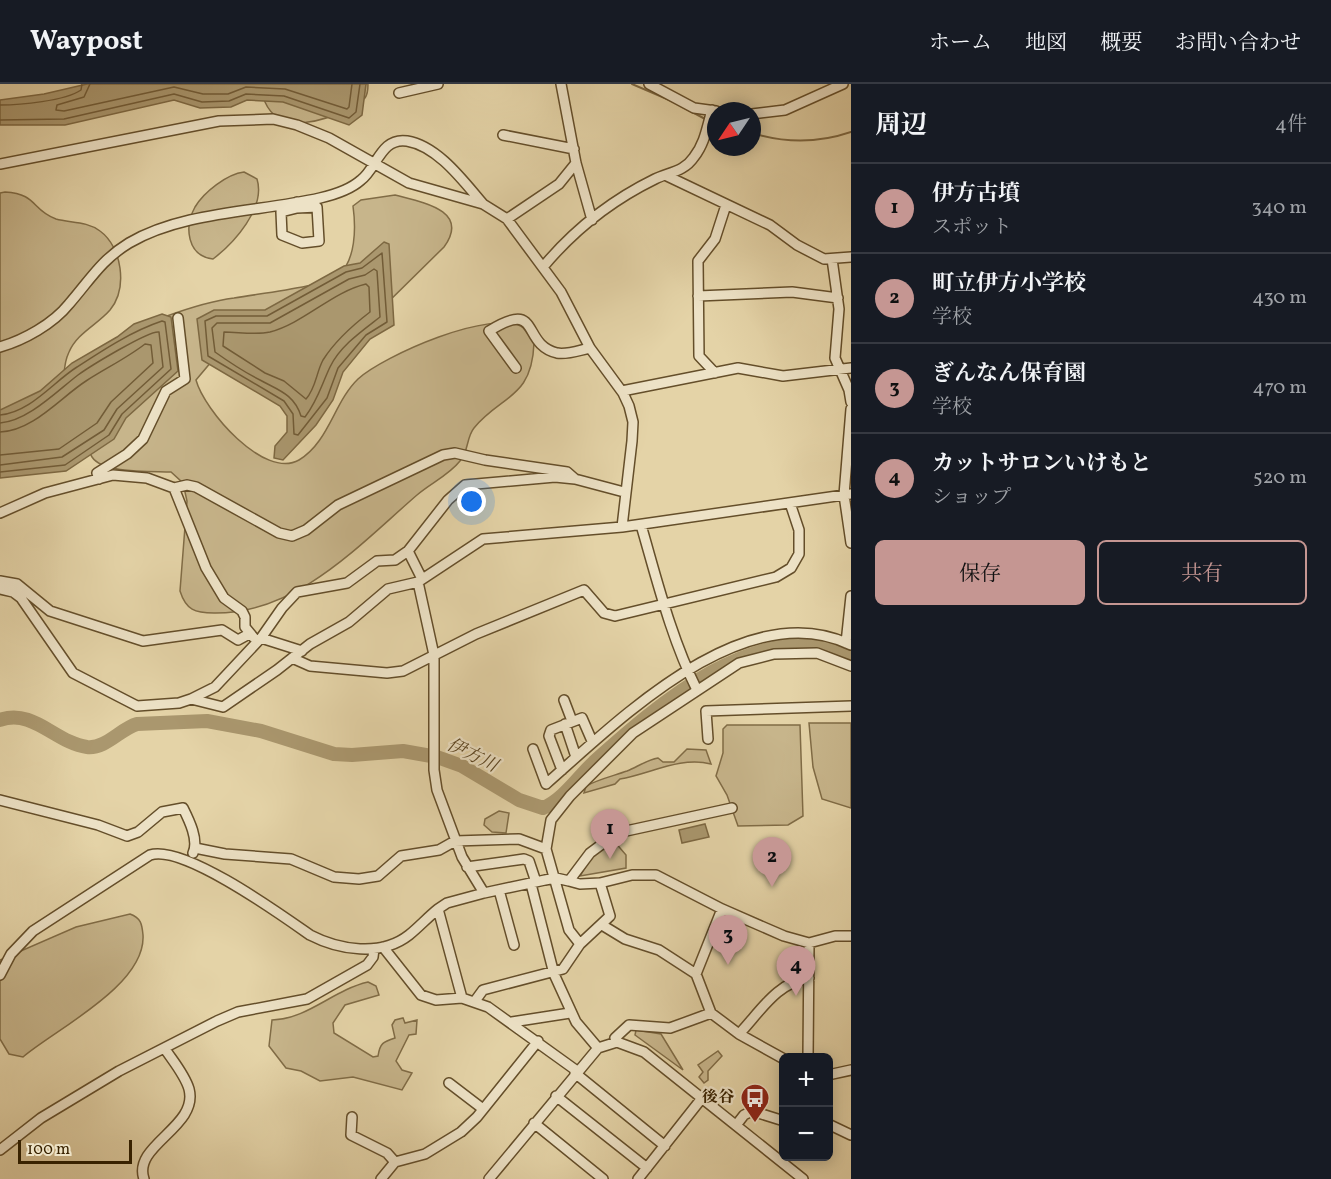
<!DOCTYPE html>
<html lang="ja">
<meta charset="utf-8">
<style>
:root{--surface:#171b24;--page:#242831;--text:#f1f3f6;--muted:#9ea1a6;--line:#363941;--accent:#c59692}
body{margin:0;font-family:Vollkorn,"Noto Serif JP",serif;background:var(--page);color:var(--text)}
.controls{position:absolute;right:18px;bottom:18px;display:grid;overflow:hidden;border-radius:9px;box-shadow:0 3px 15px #0003}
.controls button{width:54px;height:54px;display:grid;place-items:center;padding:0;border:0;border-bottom:2px solid var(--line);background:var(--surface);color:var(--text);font:30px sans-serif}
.compass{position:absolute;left:707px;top:18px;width:54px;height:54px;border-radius:50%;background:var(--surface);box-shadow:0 3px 15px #0003;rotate:235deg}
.scale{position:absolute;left:18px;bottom:15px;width:114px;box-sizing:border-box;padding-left:6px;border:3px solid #392200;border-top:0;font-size:16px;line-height:21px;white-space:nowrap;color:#392200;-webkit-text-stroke:4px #ede2c6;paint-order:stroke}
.you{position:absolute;left:472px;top:418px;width:21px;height:21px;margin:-15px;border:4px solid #fff;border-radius:50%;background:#1a73e8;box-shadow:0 0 0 9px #1a73e833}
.badge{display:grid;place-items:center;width:39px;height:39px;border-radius:50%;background:var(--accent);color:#111;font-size:20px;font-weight:700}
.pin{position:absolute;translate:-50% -50px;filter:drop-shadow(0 2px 3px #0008)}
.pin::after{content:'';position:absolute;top:32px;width:21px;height:18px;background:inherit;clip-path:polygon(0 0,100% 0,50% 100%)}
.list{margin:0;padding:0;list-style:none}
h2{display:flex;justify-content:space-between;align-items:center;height:78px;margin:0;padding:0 24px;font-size:26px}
h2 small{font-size:20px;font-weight:400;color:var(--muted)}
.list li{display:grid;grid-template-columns:39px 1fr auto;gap:18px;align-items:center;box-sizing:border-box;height:90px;padding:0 24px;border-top:2px solid var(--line)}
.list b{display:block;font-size:22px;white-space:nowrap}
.list p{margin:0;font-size:20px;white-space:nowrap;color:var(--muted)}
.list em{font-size:20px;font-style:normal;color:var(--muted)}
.actions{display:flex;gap:12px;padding:18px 24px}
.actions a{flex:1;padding:14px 0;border:2px solid var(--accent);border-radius:9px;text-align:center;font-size:21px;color:var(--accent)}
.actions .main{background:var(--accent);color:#111}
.map{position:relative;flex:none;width:851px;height:1095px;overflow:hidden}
header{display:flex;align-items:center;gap:36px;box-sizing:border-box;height:84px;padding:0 30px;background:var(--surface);border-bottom:2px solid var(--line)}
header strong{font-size:28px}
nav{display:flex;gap:33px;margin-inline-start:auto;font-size:21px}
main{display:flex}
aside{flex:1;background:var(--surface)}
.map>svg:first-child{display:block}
.green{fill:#c7b58b;stroke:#806c46;stroke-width:1.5}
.water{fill:#aa976e;stroke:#7d6842;stroke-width:1.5}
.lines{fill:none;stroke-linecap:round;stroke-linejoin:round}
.shore{stroke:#725c37;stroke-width:1.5}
.stream{stroke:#7d6842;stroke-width:2}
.river{stroke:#aa976e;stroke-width:14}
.minor-casing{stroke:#644e2a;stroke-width:12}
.minor{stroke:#ede2c6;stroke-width:9}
.labels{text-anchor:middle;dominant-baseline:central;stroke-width:4.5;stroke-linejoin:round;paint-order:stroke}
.poi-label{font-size:16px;font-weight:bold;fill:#392200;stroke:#ede2c6;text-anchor:end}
.water-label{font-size:18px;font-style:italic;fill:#5b4521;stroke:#ede2c6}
</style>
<header>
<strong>Waypost</strong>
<nav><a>ホーム</a><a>地図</a><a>概要</a><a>お問い合わせ</a></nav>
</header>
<main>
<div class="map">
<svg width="851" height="1095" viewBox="0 0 851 1095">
<rect width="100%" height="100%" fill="#e4d3a7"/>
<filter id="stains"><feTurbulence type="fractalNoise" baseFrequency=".00333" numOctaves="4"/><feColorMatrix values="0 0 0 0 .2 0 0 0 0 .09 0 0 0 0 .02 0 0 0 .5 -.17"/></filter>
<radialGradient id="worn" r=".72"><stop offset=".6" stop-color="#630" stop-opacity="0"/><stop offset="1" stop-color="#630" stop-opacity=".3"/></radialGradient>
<!-- green -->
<path class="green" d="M261,0H368C368,5 368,10 365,14C361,18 354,21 349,24C325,37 280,52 265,18C263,11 260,7 261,0Z
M244,88L257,95C266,124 234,159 213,175C187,172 184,143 195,123C204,108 227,90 244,88Z
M5,108C38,110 31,126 56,135C70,139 87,137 100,147C122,163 128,204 110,226C97,241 77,249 69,268C61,285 65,305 66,323L0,384V109Z
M395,111C421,118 471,126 444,163L380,226L212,277L196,296C204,326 264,396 299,376C329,358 334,318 358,295C383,272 493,223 524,244C528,247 532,255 534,259C532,315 501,311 474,344C466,354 469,367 460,377C449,391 431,399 417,411C359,461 297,530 214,529C195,529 186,526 180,507L187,417L183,399L171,388C152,387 103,390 92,373C90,370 89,364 88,360L167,232C189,224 211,217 234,214C259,210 283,207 307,202C318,200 329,200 338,192C356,176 356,144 353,122L361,116Z
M809,639H851V724L822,715L813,683Z
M727,641H800L803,732L788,741L738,742L727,711L716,692L723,669V645Z
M687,665L706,666L711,680C680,672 650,690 620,695L615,700L584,709L586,702C599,695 613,692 627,687C637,683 647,676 658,674L663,678H674Z
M499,727L509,729L506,749L492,748L484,741L485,735Z
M614,757L626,771V784L580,792L592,772Z
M130,830C141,834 142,840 143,851C146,901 56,945 23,973L9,970L0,955V876L76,843Z
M368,898L376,902L379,911L345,921L333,939L334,949L373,973L378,972C380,959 383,958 395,954L392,941L395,936L403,934L405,939L417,936L416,950L409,951L396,977L402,986L412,989L402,1006L353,993L320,997L301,987L286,984L269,962L272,936C308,935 333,906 368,898Z
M636,946L661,950L683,986L635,951Z
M718,967L722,972L708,987V996L704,999L699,993L703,988L698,981Z"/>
<!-- water -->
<path class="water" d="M87,0H366L362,31L349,41L283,18L247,16L231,23L200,24L174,16L65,41H0V16L44,10Z
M384,158L389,160L394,241L370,255L343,288L333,316L316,341L283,376L274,374L275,362L287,348V332L280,322L202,276L197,235L214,226H265L344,182L360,179Z
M162,230L171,233L178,287L126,334L114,355L66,387L0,394V326L40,307L72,279L117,253L134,240Z
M705,740L709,753L682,759L679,746Z"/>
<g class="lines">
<!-- shore -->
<path class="shore" d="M90,0L84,13L57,21L56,26L64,27L174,3L203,10H228L246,3L285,5L347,25L349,23L352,0
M0,21C20,21 65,17 81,6L82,0
M0,36L64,35L174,10L202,18L229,17L246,10L284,12L349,34L356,28L360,0
M382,169L387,238L366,251L338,284L327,314L298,351L294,350L293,330L284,317L208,272L205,237L216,232H267L346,188L362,184Z
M374,185L377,187L380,233C362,247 340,262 330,283C321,302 318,316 305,333L301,332C294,310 278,306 260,296C244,288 229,278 215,268L212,244L217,239H270L349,195L365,191Z
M366,200L369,203L370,228C353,241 335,257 323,276C316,289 316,304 306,315L284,297L265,289L223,262L224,248C238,248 256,251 270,248C304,239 332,208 366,200Z
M0,331C31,328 53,298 77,283C103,266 132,247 162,237L165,238L171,285L122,330L109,351L65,381L0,388
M0,339C28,337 57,307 78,291C89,283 149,246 159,248L163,283L117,325L104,346L62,373L0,381
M0,348C33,347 61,313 86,297C106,284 127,274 145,260L151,261L153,279L111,318L97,339L59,365L0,371"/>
<!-- stream -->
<path class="stream" d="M632,0L674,18
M681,22L707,36
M752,49C784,59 819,59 851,48"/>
<!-- river -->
<path class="river" d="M0,636C33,624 56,659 87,663C106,665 120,645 137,640L207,637L261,647L334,670L352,671L403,667L437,673L462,682L519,716L543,724C563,716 579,692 594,678C659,620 758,532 851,570"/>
<!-- minor casing -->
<g class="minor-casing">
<path id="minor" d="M561,0L576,79L592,136
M649,0L694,24L716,27
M399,9L438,0
M752,30L785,26L843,0
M503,51L574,65
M0,80L219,37L273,35L297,41L329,54L409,99L483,120L507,135L559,100L576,79
M667,92L770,141L797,161L824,175L851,173
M297,118V124L281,128L282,151L302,159L319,157L317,123L297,124
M507,135L561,208L590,264L623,309L629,322L633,338L632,357L622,443
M832,175L839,225L835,274L849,306L851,318
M543,183C573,147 612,116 655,95C669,88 684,88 694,73C705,59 707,43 712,26
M698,212L792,208L838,214
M0,263C24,256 53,240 69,220C90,196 101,176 129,159C184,127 259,128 320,114C333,111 351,105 361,96C377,84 381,53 407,57C438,62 464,98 483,120
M516,284L489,247C542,214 520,260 557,269C567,271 580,266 590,264
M715,289L699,272L698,177L715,155L726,121
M622,307L738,284L783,292L851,284
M851,325L844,411L851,459
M99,395L97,389L127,370L143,355L166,307L185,295L178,234
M174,404L206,484L224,514L242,527L245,533V543L254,554
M0,429L45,409L113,391L147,394L174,404L187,401L196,403L279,449L292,452L306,446L338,421L443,371L455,369L485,376L567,388L575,395L624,408
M641,441C657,496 671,554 697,606
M422,495L408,467L448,416L465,401L555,393L575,395
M0,497L17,500L50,527L143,557L222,546L238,556L249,550
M418,498L434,571V686L437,706L462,773L484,809
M0,505L13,508L21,514L73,589L137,622L179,619L191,615L223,623L277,586L310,560L349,538L388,505L418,498L483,455L622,443L851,410
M846,559L851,512
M302,567L261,554L282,524L297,508L347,499L377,477L395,476L408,467
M292,574L310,582L387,589L403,587L476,550L584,506L604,529L615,532L776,493L791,484L799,470V446L790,419
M191,615L215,603L261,554
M564,616L572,637
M565,640L576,673
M708,655L706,627L851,622
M533,665L546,700C618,637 745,509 851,561
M562,686L549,652L551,646L582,634L592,657
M0,716L98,741L127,752L138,748L162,728L183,724C189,736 199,756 193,769
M195,764L225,770L291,775L334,793L359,795L378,792L401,772L439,766L455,757L519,755L546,765
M467,783L524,775L529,777L536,798
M569,797L580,800L600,799
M531,800L554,890L576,938L598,964
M499,806L514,861
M602,841L625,855L659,866L696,890L711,929L739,950L784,975
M580,860L569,846L546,765L551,736L570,712L633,649L739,579L774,570L817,569L851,582
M383,863L421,911L436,916L462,914L488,923L577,987
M696,890L722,825
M0,891L11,870L33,847L150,771C183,760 280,830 310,851C339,866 381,873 409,851C419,843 428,833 438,825
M462,914L438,825L447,819L484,809L545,796L556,794L569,797L590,769L617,749L732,724
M475,917L483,906L563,885L580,860L610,832L600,799L632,791H656L722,825L784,852L809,859L835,852H851
M512,938L570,929
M739,950C760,928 777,898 809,894
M617,958L615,954L629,941L670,944L711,929
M808,974L809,859
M575,989L665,1062
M828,991L851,986
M449,999L483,1025
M556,1012L647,1084
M352,1033L351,1051L387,1069L395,1078
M534,1039L603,1095
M737,1040L744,1031L752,1027L784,1037
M828,1040L851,1051
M0,1066L41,1034L119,987L217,937L238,928L307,915L367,881L373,873L374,865
M144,1095C132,1061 199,1043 189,1005C185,991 173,977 165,965
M381,1095L395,1078L425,1070L461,1048L477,1033L538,957
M489,1095L598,964L617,958L644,968L803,1095
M638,1095L702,1014"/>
</g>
<!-- minor -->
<use href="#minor" class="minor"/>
</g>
<!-- icons -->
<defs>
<g id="bus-pin" transform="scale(1.5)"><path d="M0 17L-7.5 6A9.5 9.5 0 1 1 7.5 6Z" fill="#8f2418" stroke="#ede2c6"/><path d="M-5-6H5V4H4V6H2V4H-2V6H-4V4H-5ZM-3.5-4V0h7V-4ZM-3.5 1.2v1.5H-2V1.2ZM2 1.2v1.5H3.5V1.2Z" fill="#fff"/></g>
</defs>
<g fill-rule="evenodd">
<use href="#bus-pin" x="755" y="1014"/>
</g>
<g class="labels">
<!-- poi labels -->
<g class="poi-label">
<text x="734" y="1014">後谷</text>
</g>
<!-- water labels -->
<g class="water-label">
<text transform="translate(472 672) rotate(26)">伊方川</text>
</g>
</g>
<rect width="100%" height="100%" filter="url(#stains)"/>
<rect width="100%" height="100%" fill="url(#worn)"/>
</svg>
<div class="controls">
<button>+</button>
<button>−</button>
</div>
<svg class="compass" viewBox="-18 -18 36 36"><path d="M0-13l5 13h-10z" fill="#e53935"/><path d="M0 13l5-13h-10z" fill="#9ea1a6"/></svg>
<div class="scale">100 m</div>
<div class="you"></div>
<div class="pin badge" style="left:610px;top:775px">1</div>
<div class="pin badge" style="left:772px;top:803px">2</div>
<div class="pin badge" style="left:728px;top:881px">3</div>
<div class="pin badge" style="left:796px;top:912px">4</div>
</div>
<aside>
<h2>周辺<small>4件</small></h2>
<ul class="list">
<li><span class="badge">1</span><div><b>伊方古墳</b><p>スポット</p></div><em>340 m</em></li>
<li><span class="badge">2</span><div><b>町立伊方小学校</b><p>学校</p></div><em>430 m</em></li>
<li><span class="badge">3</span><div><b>ぎんなん保育園</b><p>学校</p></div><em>470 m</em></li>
<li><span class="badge">4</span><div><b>カットサロンいけもと</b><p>ショップ</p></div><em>520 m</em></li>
</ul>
<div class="actions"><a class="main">保存</a><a>共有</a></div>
</aside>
</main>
